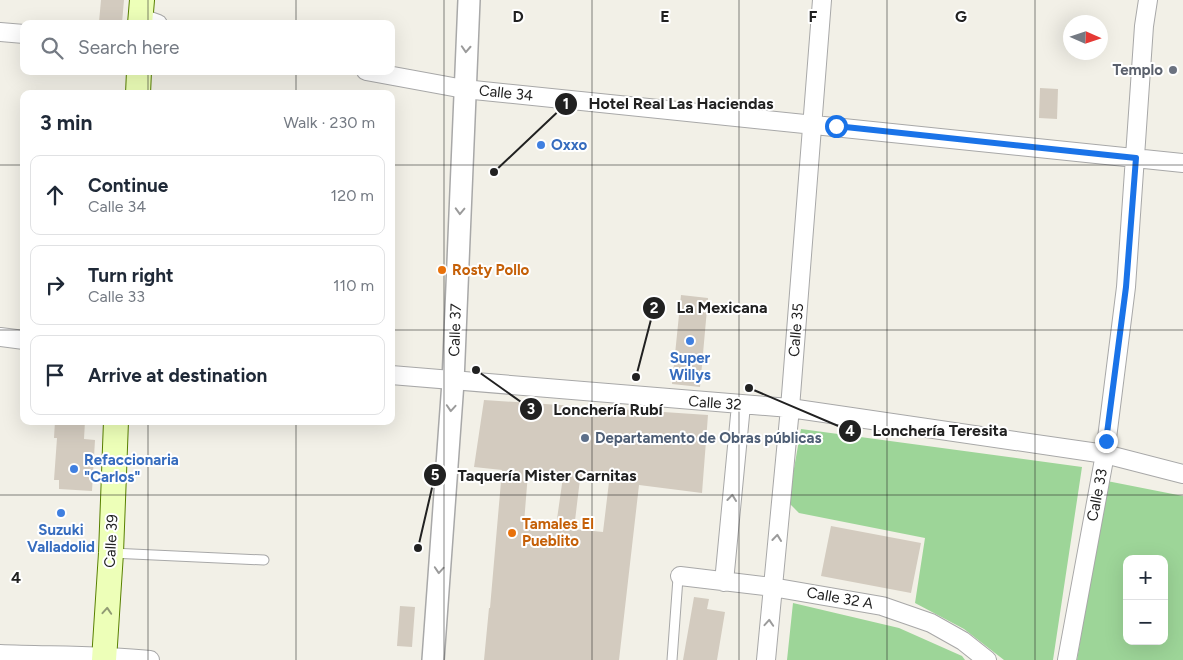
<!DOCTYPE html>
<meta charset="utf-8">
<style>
:root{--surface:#fff;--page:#f6f6f7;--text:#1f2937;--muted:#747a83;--line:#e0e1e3}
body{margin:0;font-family:Figtree,sans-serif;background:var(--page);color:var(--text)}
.controls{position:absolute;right:15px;bottom:15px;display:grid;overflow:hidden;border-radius:10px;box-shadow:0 5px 20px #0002}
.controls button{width:45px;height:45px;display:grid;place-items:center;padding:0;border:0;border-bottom:1px solid var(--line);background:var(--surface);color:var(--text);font:25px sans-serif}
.compass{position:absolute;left:1063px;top:15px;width:45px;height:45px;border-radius:50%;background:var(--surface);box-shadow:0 5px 20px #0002;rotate:93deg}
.stop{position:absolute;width:15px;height:15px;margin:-11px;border:4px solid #1a73e8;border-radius:50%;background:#fff}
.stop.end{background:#1a73e8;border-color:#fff;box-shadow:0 1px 5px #0008}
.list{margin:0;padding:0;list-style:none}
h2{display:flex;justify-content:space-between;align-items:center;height:65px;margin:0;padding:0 20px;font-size:21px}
h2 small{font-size:16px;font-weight:400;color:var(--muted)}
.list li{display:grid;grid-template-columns:32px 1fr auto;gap:15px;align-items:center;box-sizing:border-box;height:80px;margin:0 10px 10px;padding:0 10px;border:1px solid var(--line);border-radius:10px}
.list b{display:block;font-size:19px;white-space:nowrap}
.list p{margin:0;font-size:16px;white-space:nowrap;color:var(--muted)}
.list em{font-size:16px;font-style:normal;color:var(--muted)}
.icon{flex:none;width:28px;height:28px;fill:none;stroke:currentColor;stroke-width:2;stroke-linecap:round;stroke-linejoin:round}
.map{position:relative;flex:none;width:1183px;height:660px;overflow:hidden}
.search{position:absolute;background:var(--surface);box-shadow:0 5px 20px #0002;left:20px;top:20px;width:375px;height:55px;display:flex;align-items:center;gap:12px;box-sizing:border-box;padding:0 18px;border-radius:10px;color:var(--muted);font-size:19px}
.panel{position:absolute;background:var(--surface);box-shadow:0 5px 20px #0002;left:20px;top:90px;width:375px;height:335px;border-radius:10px}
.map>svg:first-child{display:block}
.forest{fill:#9dd598;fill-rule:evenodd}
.building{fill:#d3cbbf;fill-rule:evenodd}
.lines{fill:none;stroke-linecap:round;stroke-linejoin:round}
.service-casing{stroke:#a8a8a8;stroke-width:11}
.minor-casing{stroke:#a8a8a8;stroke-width:20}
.tertiary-casing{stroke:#a8a8a8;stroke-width:24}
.secondary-casing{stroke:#588000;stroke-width:26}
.service{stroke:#fff;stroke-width:9}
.minor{stroke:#fff;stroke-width:18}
.tertiary{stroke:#fff;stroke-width:21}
.secondary{stroke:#edffb8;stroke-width:24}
.oneway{stroke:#9b9b9b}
.oneway2{stroke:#919b74}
.route{stroke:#1a73e8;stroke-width:6}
.grid{fill:none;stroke:#212121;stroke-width:1;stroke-opacity:0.55}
.worship-dot{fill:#6b7280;stroke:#fff;stroke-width:2}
.shop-dot{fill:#3f7fe0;stroke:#fff;stroke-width:2}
.food-dot{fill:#e8710a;stroke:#fff;stroke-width:2}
.service-dot{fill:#5c6f8a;stroke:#fff;stroke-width:2}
.labels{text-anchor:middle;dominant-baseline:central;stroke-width:4;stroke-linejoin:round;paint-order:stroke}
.worship-label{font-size:15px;font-weight:bold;fill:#5b616d;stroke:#fff;text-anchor:end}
.street-label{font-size:15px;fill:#212121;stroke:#fff}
.shop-label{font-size:15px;font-weight:bold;fill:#366cbe;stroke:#fff;text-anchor:start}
.food-label{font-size:15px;font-weight:bold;fill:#c56008;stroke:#fff;text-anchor:start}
.service-label{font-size:15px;font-weight:bold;fill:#4e5e75;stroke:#fff;text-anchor:start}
.grid-label{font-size:16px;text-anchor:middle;font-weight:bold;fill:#212121;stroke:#fff;stroke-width:4;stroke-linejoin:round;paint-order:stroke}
.leader{fill:none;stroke:#212121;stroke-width:2}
.callout-dot{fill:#212121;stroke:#fff;stroke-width:2}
.mark-label{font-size:15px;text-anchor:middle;font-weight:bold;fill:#fff}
.callout-label{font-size:16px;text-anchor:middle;font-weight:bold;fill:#212121;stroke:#fff;stroke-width:4;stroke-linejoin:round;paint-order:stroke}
</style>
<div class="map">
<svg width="1183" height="660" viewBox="0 0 1183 660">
<rect width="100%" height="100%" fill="#f2f0e7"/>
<!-- forest -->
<path class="forest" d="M801,429L1082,467L1053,660H1004L964,629L915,603L925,538L799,513L788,502Z
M1107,481L1183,496V660H1077ZM1127,559H1164V641H1127Z
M793,603L899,628L962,656L965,660H787Z"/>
<!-- building -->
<path class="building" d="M101,0H124L122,23L99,22Z
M1040,88L1058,89L1057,119L1039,118Z
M681,295L708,298L700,387L672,384Z
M484,400L708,415L702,493L639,485L619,660H484L489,608H490L502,470L474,467ZM528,473L563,477L556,526L524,523ZM580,479L609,482L603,532L574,529Z
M55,421H85L84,439L95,440L92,491L59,489V480H54L57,438H54Z
M831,526L921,543L911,593L821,576Z
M694,597L709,599L707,609L725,612L717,660H683Z
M400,606L415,607L412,647L397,646Z"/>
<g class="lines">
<!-- service casing -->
<g class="service-casing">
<path id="service" d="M111,553L264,560
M672,660L678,578L680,576"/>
</g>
<!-- minor casing -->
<g class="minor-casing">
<path id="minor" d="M140,20H147L158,24
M0,32L24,34
M366,71L464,89L1183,163
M0,337L24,340
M391,375L790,408L1105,454L1183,474
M680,576L772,587L882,606L931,623L963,641L987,660
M724,582L741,405
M0,654C50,656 100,655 150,660
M766,660L790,408L822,0
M1067,660L1105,454L1126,287L1144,26L1148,0"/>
</g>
<!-- tertiary casing -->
<g class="tertiary-casing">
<path id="tertiary" d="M433,660L453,382L469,0"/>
</g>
<!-- secondary casing -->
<g class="secondary-casing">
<path id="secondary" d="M140,24L142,0
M138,94L139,71
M104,660L111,553L116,421"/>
</g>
<!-- service -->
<use href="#service" class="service"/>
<!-- minor -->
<use href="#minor" class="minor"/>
<!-- tertiary -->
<use href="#tertiary" class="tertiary"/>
<!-- secondary -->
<use href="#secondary" class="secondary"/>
</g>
<!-- one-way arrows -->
<defs><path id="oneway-chevron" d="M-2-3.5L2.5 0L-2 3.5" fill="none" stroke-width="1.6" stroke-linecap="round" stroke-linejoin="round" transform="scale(1.25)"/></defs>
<g class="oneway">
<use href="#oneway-chevron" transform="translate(466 49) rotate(93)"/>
<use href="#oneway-chevron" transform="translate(460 211) rotate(92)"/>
<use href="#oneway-chevron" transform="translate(451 408) rotate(94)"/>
<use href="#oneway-chevron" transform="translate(732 498) rotate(-84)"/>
<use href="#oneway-chevron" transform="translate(777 538) rotate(-84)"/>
<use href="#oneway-chevron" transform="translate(439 570) rotate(94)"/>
<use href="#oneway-chevron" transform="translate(769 623) rotate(-86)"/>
</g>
<use class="oneway2" href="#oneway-chevron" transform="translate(107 611) rotate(-86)"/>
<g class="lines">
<!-- route -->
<path class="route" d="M836,126L1136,158L1126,287L1106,441"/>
</g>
<!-- grid -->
<path class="grid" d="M148,0V24M296,0V24M444,0V660M592,0V660M739,0V660M887,0V660M1035,0V660M148,71V94M296,71V94M0,165H24M391,165H1183M0,330H24M391,330H1183M148,421V660M296,421V660M0,495H1183"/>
<!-- markers -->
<circle class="worship-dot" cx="1173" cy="70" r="5"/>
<g class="shop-dot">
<circle cx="541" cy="145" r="5"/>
<circle cx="690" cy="341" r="5"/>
<circle cx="74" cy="469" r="5"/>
<circle cx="61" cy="513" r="5"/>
</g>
<g class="food-dot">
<circle cx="442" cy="270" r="5"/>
<circle cx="512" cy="533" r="5"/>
</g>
<circle class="service-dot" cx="585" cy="438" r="5"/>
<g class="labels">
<!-- worship labels -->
<g class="worship-label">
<text x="1163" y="70">Templo</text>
</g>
<!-- street labels -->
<g class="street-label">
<text transform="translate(506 93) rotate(6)">Calle 34</text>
<text transform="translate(455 330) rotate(-88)">Calle 37</text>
<text transform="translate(796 330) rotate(-85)">Calle 35</text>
<text transform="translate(715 403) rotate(4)">Calle 32</text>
<text transform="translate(1097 495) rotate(-79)">Calle 33</text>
<text transform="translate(111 541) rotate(-87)">Calle 39</text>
<text transform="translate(840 598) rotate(10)">Calle 32 A</text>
</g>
<!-- shop labels -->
<g class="shop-label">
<text x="551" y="145">Oxxo</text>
<text x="690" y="358" text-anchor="middle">Super<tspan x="690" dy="17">Willys</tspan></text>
<text x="84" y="460">Refaccionaria<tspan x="84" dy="17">"Carlos"</tspan></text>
<text x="61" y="530" text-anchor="middle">Suzuki<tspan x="61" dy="17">Valladolid</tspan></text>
</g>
<!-- food labels -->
<g class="food-label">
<text x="452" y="270">Rosty Pollo</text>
<text x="522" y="524">Tamales El<tspan x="522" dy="17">Pueblito</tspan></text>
</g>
<!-- service labels -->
<g class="service-label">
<text x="595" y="438">Departamento de Obras públicas</text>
</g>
</g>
<g class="grid-label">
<text x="518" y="22">D</text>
<text x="665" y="22">E</text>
<text x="813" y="22">F</text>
<text x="961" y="22">G</text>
<text x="16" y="583">4</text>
</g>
<!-- callouts -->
<path class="leader" d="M494 172L566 104M636 377L654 308M476 370L531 409M749 388L850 431M418 548L435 475"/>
<g class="callout-dot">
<circle cx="494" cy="172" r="5"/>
<circle cx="636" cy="377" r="5"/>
<circle cx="476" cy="370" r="5"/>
<circle cx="749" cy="388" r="5"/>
<circle cx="418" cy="548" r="5"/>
<circle cx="566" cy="104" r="12"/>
<circle cx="654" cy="308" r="12"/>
<circle cx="531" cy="409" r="12"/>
<circle cx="850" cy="431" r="12"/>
<circle cx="435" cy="475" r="12"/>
</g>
<g class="mark-label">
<text x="566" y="109">1</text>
<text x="654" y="313">2</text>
<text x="531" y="414">3</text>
<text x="850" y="436">4</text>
<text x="435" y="480">5</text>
</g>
<g class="callout-label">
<text x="681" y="109">Hotel Real Las Haciendas</text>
<text x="722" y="313">La Mexicana</text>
<text x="608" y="415">Lonchería Rubí</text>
<text x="940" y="436">Lonchería Teresita</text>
<text x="547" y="481">Taquería Mister Carnitas</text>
</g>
</svg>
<div class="controls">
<button>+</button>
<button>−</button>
</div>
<svg class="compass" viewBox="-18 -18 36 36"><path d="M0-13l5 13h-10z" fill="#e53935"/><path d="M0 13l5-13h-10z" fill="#747a83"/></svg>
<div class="stop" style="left:836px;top:126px"></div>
<div class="stop end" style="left:1106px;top:441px"></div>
<div class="search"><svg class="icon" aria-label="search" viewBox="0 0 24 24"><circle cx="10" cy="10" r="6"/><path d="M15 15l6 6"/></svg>Search here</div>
<section class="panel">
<h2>3 min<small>Walk · 230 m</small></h2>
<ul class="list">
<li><svg class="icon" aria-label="ahead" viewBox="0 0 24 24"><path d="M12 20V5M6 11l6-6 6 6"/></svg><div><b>Continue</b><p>Calle 34</p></div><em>120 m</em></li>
<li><svg class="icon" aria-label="right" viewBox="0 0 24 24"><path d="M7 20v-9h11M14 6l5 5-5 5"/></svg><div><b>Turn right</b><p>Calle 33</p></div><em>110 m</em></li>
<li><svg class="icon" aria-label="arrive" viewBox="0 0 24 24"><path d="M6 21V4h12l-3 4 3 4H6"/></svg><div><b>Arrive at destination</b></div></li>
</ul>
</section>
</div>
